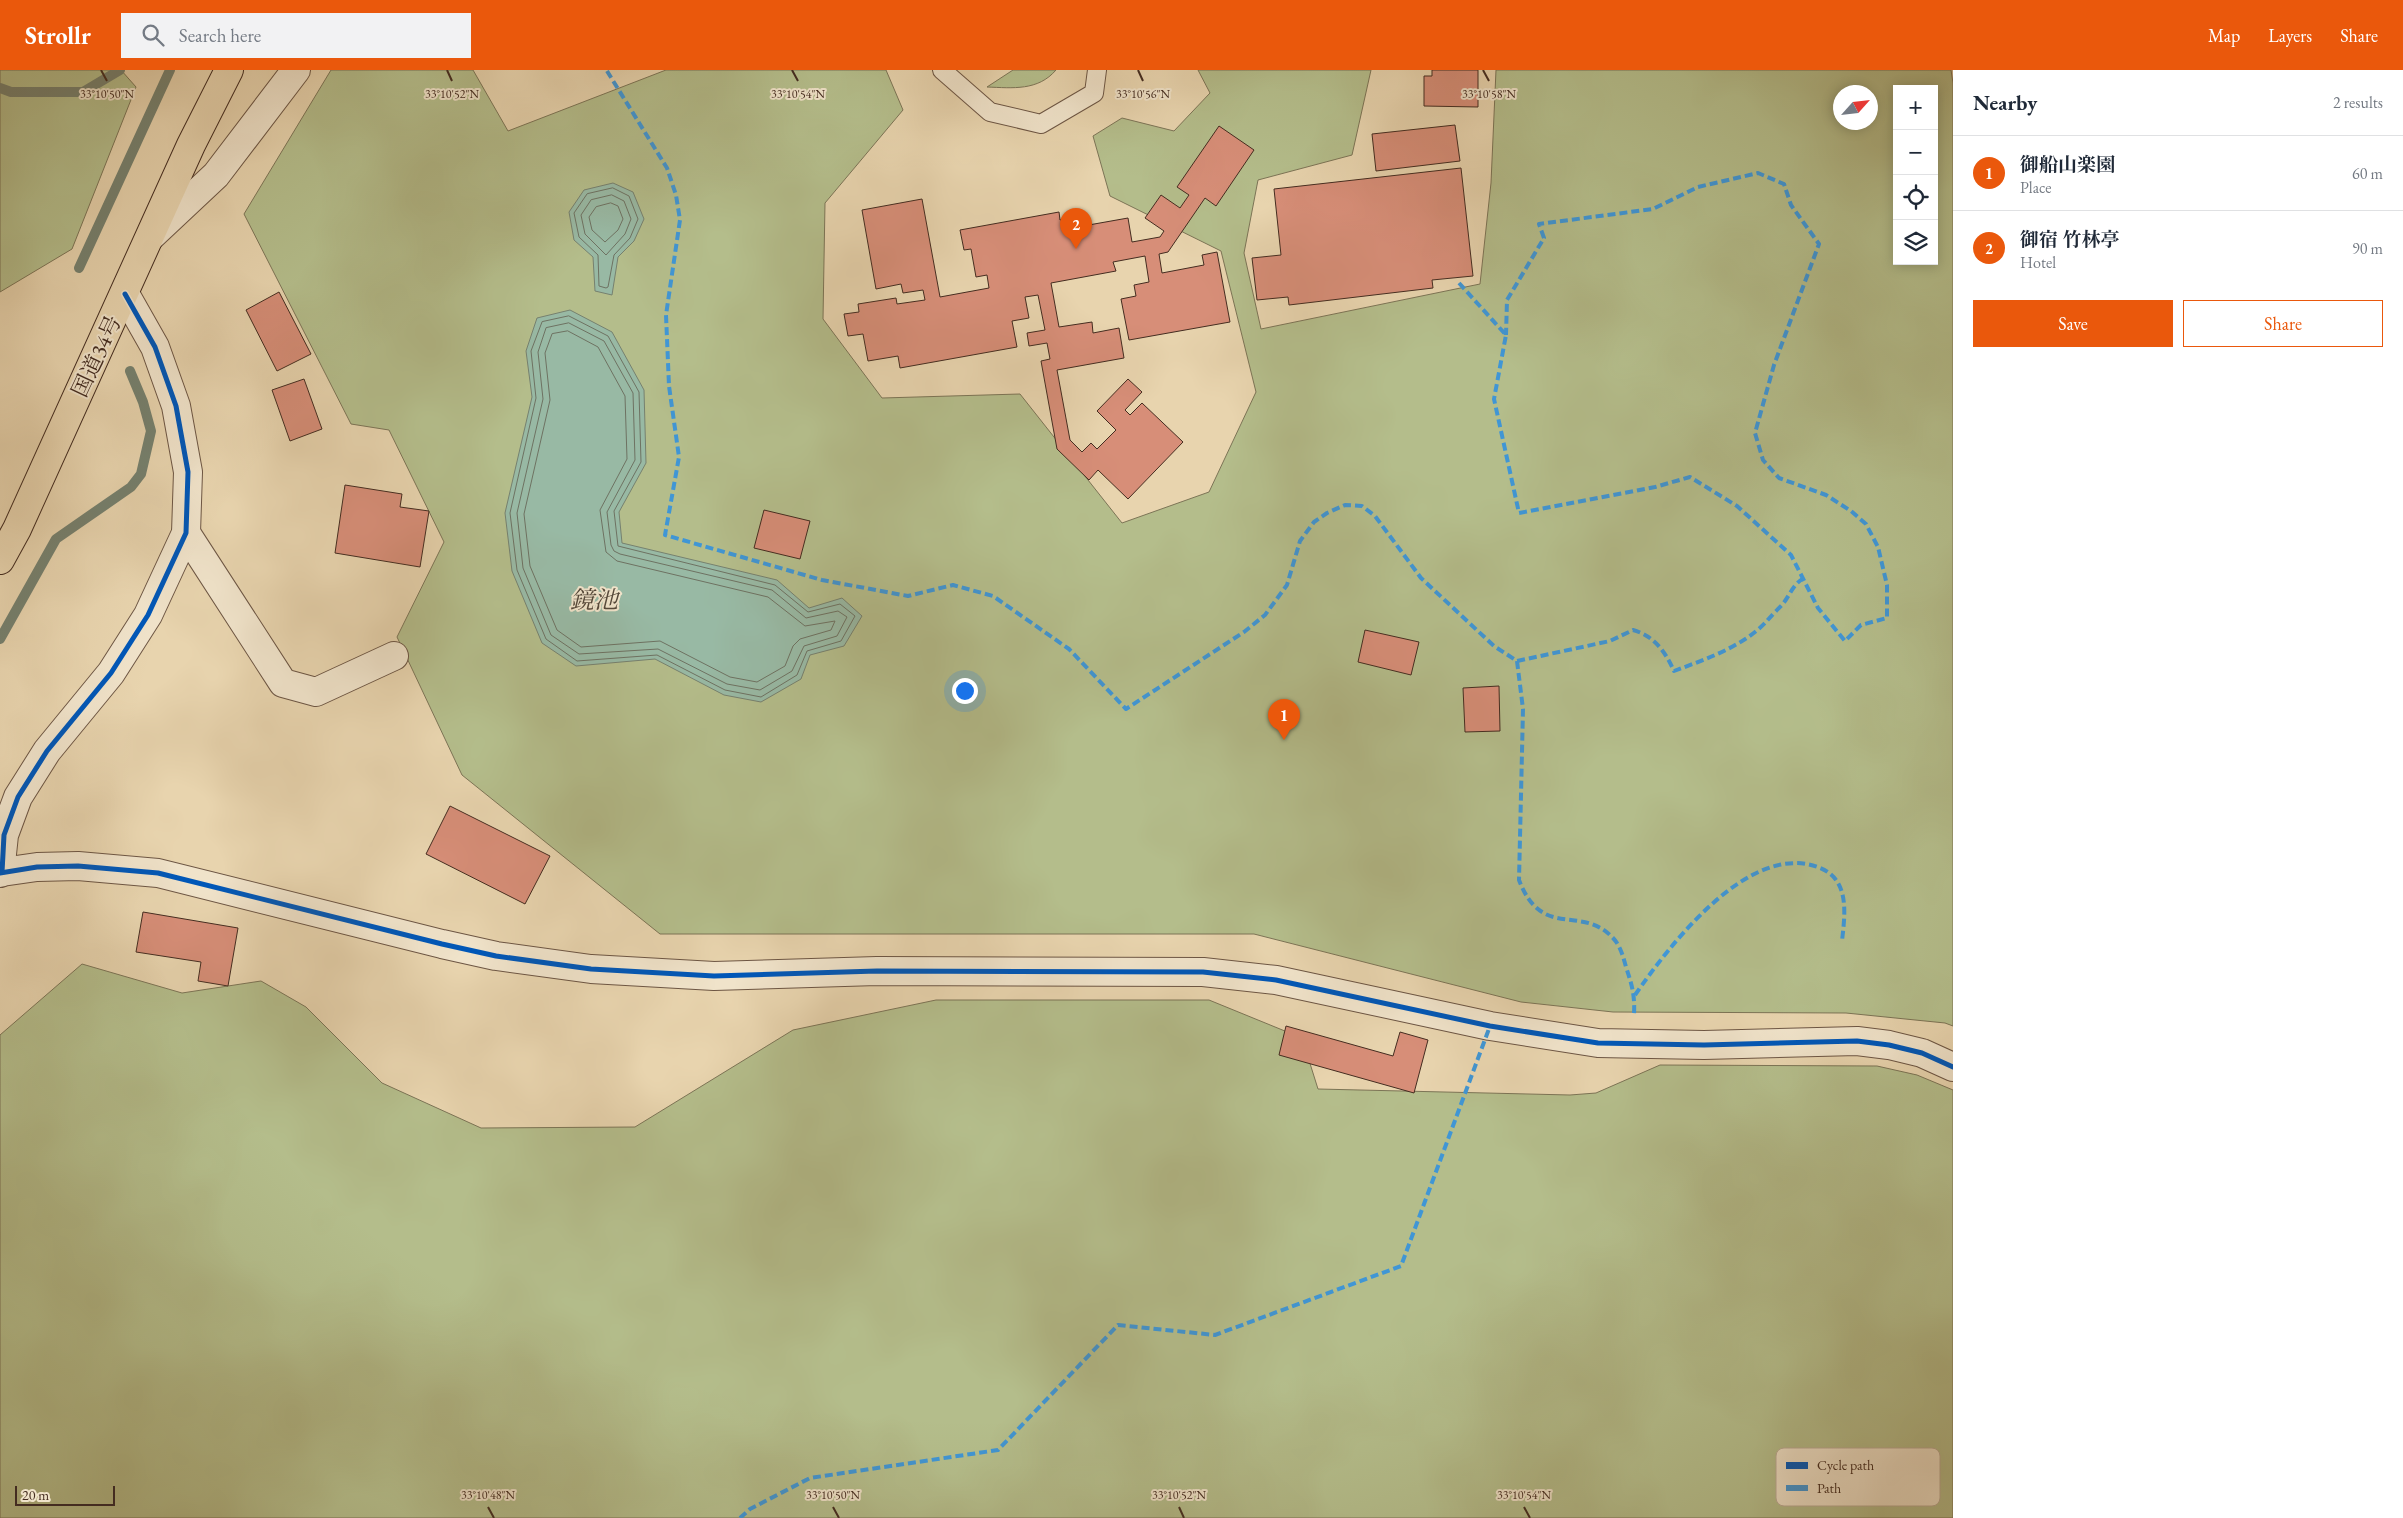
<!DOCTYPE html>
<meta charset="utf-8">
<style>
body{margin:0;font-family:"EB Garamond","Noto Serif JP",serif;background:#f2f2f3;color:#1f2937}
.controls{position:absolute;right:15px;top:15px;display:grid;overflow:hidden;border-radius:0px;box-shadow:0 2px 12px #0003}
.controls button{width:45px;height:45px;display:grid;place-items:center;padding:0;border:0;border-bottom:1px solid #e0e1e3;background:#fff;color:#1f2937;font:25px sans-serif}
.compass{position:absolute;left:1833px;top:15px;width:45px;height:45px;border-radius:50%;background:#fff;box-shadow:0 2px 12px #0003;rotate:63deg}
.scale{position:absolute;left:15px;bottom:12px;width:100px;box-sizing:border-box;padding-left:5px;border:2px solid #442c20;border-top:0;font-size:14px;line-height:18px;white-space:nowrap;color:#442c20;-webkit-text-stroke:4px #f0e3ca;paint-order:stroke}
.you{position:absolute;left:964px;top:620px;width:18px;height:18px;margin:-12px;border:4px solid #fff;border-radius:50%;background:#1a73e8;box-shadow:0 0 0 8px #1a73e833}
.badge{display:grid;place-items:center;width:32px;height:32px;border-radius:50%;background:#ea580c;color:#fff;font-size:16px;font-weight:700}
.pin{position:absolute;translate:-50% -41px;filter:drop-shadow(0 1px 2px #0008)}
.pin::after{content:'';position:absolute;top:26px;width:18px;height:15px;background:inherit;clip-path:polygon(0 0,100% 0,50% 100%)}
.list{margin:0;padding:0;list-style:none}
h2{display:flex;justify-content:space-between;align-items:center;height:65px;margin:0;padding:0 20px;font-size:21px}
h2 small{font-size:16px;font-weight:400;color:#747a83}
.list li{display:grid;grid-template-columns:32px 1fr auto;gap:15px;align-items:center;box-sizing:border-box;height:75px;padding:0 20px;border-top:1px solid #e0e1e3}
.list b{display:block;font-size:19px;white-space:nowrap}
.list p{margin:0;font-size:16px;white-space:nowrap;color:#747a83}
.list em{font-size:16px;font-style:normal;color:#747a83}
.actions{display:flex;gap:10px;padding:15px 20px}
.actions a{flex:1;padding:11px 0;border:1px solid #ea580c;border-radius:0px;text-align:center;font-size:18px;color:#ea580c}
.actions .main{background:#ea580c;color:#fff}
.icon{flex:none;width:28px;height:28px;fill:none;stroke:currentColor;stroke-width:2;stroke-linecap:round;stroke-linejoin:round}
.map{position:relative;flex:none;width:1953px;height:1448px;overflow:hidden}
header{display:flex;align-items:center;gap:30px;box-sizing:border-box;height:70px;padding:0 25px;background:#ea580c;color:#fff}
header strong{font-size:24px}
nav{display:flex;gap:28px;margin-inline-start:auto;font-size:18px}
.search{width:350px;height:45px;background:#f2f2f3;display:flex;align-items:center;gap:12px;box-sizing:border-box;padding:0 18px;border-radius:0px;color:#747a83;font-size:19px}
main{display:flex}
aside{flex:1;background:#fff}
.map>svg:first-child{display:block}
</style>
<header>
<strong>Strollr</strong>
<div class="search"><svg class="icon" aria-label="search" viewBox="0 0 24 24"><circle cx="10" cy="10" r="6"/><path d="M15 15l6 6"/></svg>Search here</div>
<nav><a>Map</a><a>Layers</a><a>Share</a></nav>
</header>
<main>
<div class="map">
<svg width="1953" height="1448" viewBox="0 0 1953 1448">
<rect width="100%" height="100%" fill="#e8d4ae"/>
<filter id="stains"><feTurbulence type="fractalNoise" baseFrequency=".004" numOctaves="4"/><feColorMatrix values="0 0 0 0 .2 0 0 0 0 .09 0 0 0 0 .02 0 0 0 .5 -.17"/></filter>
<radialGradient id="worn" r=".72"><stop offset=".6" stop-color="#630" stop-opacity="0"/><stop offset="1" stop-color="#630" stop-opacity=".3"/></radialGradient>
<g fill="#b4bd8b" stroke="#7c7456" fill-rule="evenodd">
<polygon points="0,0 121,0 136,17 72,179 0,222"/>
<path d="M331,0H473L508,61L666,0H886L903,40L825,133L823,249L882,328L1020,324L1122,453L1209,422L1256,322L1221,181L1110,126L1093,66L1122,48L1174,61L1210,23L1198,0H1371L1352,85L1258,110L1244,183L1261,259L1480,214L1491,113L1496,0H1951L1953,13V956L1945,953L1846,943L1613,942L1521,932L1254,864H660L462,705L397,567L444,472L389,360L351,354L244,144ZM1897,19H1934V191H1897ZM1840,22H1870V52H1840Z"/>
<path d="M1013,0H1056C1038,21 1013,18 987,17Z"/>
<polygon points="82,894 182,923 261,911 306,937 382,1013 481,1058 635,1057 793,960 936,930 1209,930 1302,968 1318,1019 1570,1025 1596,1023 1660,995 1877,996 1917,1005 1953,1020 1953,1448 0,1448 0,965"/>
</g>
<g fill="#98b9a4" stroke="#76816f">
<polygon points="613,113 633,122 644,149 634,171 618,187 612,225 595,221 593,187 574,170 569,142 584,120"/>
<polygon points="570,240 612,262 644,320 646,393 619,442 622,473 777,510 809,538 842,528 862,546 844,576 810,585 801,609 761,632 724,625 655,589 576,596 542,573 512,501 505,443 532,327 526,281 537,248"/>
</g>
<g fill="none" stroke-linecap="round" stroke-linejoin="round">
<g stroke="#6e7262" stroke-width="1">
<polygon points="613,118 629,126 638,149 630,168 614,185 608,217 606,218 599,216 598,185 579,167 574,143 587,124"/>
<polygon points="612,125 624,131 631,149 625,164 606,185 585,164 581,145 591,130"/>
<polygon points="611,133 618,136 623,149 618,160 605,172 592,160 589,147 596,137"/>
<polygon points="569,246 608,266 639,322 641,392 614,441 618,476 775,515 808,542 840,534 855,546 841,571 807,581 797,605 761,627 725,620 657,585 577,591 546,569 517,500 510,443 536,328 531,281 542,252"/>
<polygon points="569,253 604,271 633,323 635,390 607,442 611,475 614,481 620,484 772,520 806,548 838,541 847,547 837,566 804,576 792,601 760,620 727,614 658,579 579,584 551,565 523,498 517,443 543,329 538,282 546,258"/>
<polygon points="568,261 598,277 625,326 627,389 600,440 606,482 617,491 768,527 805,556 835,551 831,560 800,569 793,576 785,596 757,612 730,607 660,571 581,577 557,560 530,496 524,444 550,330 545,283 552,264"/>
</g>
<g stroke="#76816f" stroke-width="10">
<polyline points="0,18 11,22 83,22 120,0"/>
<polyline points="79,198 170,0"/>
<polyline points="0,569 56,469 131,417 141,404 151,361 143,332 130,301"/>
</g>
</g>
<g fill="#d78e78" stroke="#442c20">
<polygon points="1432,0 1478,0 1478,37 1424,36 1424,6 1432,6"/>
<polygon points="1455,55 1460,91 1376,101 1372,64"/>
<polygon points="1219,56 1254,80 1216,136 1205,128 1168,182 1159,184 1162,203 1204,195 1202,185 1217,182 1230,252 1129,270 1121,229 1136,226 1134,215 1149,212 1145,186 1113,192 1116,201 1051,213 1059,257 1092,252 1093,263 1119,258 1124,288 1057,300 1070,370 1082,382 1091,373 1097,379 1116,360 1097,341 1128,309 1142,322 1125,340 1130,345 1142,333 1183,372 1128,429 1098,400 1089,410 1057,379 1041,291 1050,289 1047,273 1029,276 1027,263 1045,260 1038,225 1025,227 1029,248 1012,251 1017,277 900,298 898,286 868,291 863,264 848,266 844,244 859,242 858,234 896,228 897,234 925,230 923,220 903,223 901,214 876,219 862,140 922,129 940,227 989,218 987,205 976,207 971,179 964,180 960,160 1059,142 1060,150 1082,146 1083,156 1128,148 1132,172 1160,167 1164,161 1145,148 1161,125 1180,138 1189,125 1177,117"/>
<polygon points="1461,98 1473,206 1432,210 1433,218 1289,235 1288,227 1257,230 1252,188 1281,185 1274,119"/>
<polygon points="279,222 311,284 277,301 246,240"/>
<polygon points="304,309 322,359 290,371 272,320"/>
<polygon points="345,415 402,424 400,437 429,441 420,497 335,483"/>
<polygon points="764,440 810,451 800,489 754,478"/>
<polygon points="1365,560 1419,572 1411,605 1358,592"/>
<polygon points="1499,616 1500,661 1465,662 1463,618"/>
<polygon points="450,736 550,786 525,834 426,784"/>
<polygon points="143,842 238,858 228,916 198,911 201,892 136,882"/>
<polygon points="1286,956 1393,986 1400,962 1428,970 1414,1023 1279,985"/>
</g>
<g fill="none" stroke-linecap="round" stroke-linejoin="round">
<g stroke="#6d5644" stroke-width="20">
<polyline id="service" points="942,0 990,42 1041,54 1094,23 1097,0"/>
</g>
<g stroke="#6d5644" stroke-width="30">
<g id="minor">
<polyline points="151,166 216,105 296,0"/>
<polyline points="186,463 283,613 316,622 394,586"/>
<polyline points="0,803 4,765 18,727 47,681 111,603 148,545 186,463 188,402 176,336 155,277 125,224"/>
</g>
</g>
<g stroke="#6d5644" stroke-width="30">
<polyline id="tertiary" points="2,802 37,797 78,796 158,803 442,874 496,886 591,899 714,906 877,901 1203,902 1276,910 1490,956 1598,973 1704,975 1857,971 1889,975 1922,983 1953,997"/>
</g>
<g stroke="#442c20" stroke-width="30">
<polyline id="trunk" points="0,490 17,459 191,75 229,0"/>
</g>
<use href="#service" stroke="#f0e3ca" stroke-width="18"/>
<use href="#minor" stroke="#f0e3ca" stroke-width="28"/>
<use href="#tertiary" stroke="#f0e3ca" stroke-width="28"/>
<use href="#trunk" stroke="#e8d4ae" stroke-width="28"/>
<g stroke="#4096d5" stroke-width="4" stroke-dasharray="8 4" stroke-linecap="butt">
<path d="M607,1L667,98L676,125L680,150L666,245L669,316L679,387L665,465L822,510L908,526L953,515L993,526L1069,579L1126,639L1244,562L1265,545L1287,515L1300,471L1314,452L1327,443L1345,435L1362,436L1375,446L1421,508L1494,576L1517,591L1610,571L1633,560C1654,566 1665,581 1674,601C1706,589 1742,577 1766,552C1771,546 1777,540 1782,535C1791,524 1792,515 1804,508"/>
<polyline points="1459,213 1506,265 1494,329 1519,443 1655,417 1690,407 1737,436 1791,485 1818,538 1845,571 1861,555 1887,548 1887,515 1878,477 1866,454 1851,441 1826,425 1779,408 1763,390 1755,363 1774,295 1819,174 1791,135 1784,114 1758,103 1698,117 1653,139 1539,154 1544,168 1507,230 1506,265"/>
<path d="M1517,591L1523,639L1519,810C1542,870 1580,835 1611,866C1620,874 1623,886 1626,897C1632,915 1635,925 1634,945"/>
<path d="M1635,925C1669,876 1750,769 1820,798C1850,810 1845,844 1842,871"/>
<polyline points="740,1448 750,1439 810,1408 998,1380 1118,1255 1215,1265 1401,1196 1490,956"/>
</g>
<g stroke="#f0e3ca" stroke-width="8">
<g id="cycleway">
<polyline points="2,802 4,765 18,727 47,681 111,603 148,545 186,463 188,402 176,336 155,277 125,224"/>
<polyline points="0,803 37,797 78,796 158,803 442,874 496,886 591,899 714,906 877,901 1203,902 1276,910 1490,956 1598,973 1704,975 1857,971 1889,975 1922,983 1953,997"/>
</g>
</g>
<use href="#cycleway" stroke="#0057b8" stroke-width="5"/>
</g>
<path fill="none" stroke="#442c20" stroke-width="2" d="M101,0L107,11M447,0L452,11M792,0L798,11M1138,0L1143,11M1483,0L1489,11M488,1437L494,1448M833,1437L839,1448M1179,1437L1184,1448M1524,1437L1530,1448"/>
<g text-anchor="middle" stroke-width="4" stroke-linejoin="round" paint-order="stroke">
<g font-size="22" fill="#442c20" stroke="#f0e3ca">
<text transform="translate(96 286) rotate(-65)" y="8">国道34号</text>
</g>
<g font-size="24" font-style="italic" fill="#55483a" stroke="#f0e3ca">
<text x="594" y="538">鏡池</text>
</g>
</g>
<rect x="1776" y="1378" width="164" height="58" rx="8" fill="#f0e3ca" stroke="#bcac97" stroke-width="1"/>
<rect x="1786" y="1392" width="22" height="7" fill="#0057b8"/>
<rect x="1786" y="1415" width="22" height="6" fill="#4096d5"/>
<g font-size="14" fill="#442c20">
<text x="1817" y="1400">Cycle path</text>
<text x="1817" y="1423">Path</text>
</g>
<g font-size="12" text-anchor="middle" fill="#442c20" stroke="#f0e3ca" stroke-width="4" stroke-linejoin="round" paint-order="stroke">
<text x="107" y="28">33°10'50"N</text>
<text x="452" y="28">33°10'52"N</text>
<text x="798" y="28">33°10'54"N</text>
<text x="1143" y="28">33°10'56"N</text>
<text x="1489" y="28">33°10'58"N</text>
<text x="488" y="1429">33°10'48"N</text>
<text x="833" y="1429">33°10'50"N</text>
<text x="1179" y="1429">33°10'52"N</text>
<text x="1524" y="1429">33°10'54"N</text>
</g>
<rect width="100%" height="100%" filter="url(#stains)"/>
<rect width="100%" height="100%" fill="url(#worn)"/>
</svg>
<div class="controls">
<button>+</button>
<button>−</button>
<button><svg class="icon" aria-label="locate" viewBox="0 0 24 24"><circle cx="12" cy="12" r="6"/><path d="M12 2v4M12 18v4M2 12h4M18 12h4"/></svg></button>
<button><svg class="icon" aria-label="layers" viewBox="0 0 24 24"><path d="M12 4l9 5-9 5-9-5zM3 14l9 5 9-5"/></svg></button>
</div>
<svg class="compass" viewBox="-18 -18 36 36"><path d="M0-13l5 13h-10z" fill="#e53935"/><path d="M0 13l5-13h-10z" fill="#747a83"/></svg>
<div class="scale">20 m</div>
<div class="you"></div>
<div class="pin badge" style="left:1284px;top:670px">1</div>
<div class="pin badge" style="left:1076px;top:179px">2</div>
</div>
<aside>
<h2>Nearby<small>2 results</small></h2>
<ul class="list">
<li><span class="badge">1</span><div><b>御船山楽園</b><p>Place</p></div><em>60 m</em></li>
<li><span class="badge">2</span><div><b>御宿 竹林亭</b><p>Hotel</p></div><em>90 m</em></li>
</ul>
<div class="actions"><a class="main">Save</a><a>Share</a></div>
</aside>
</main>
